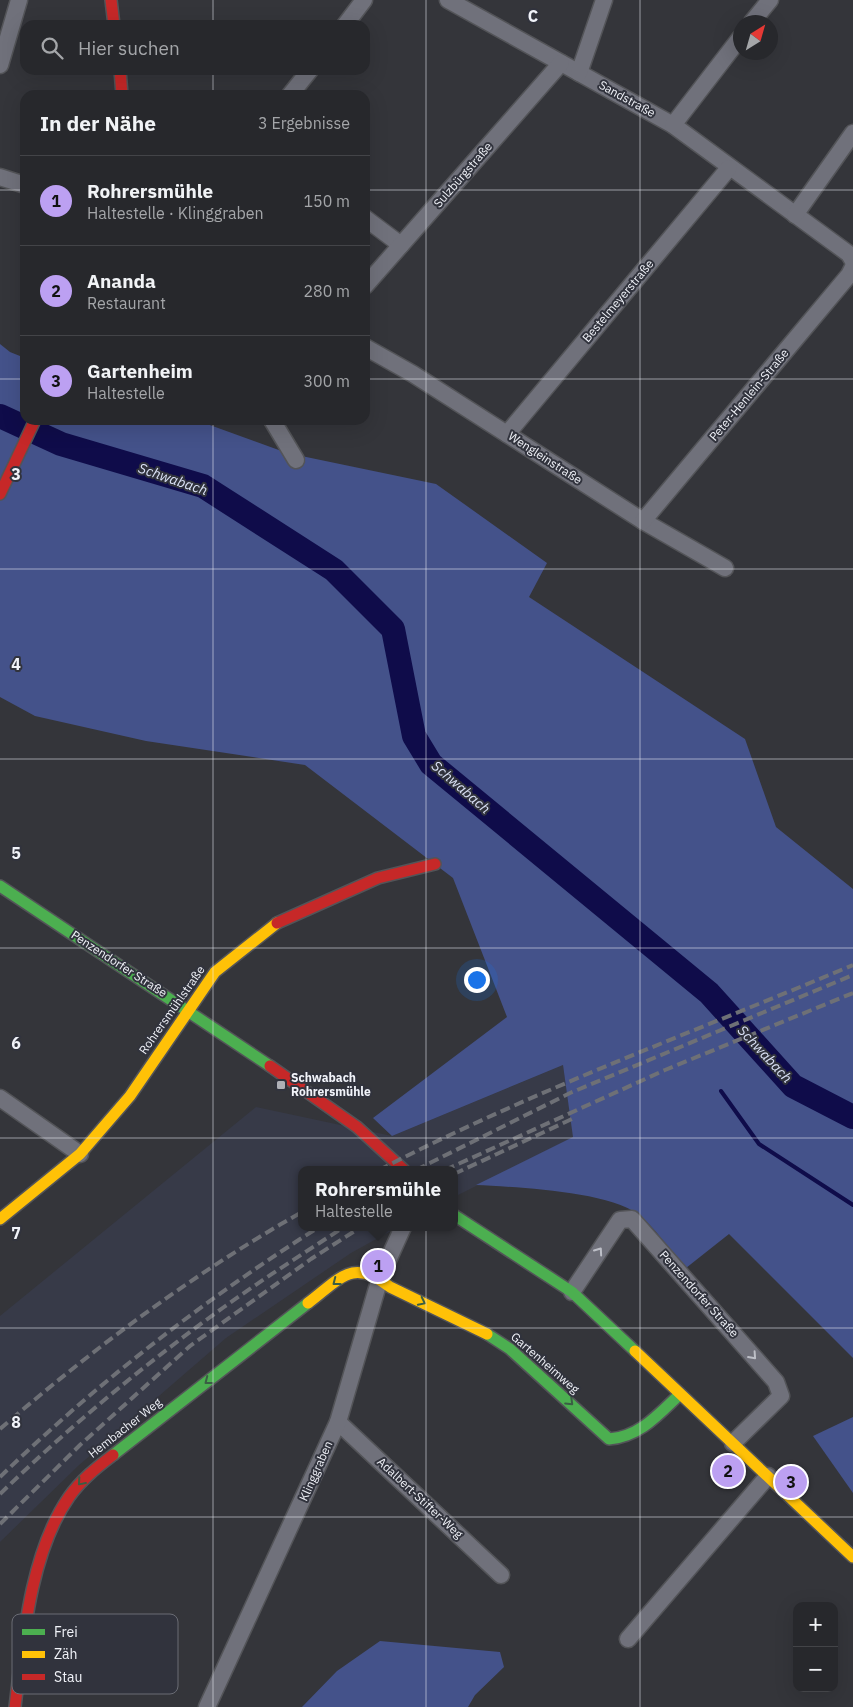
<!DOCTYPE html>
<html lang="de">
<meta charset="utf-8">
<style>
body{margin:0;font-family:"IBM Plex Sans",sans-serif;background:#2f3034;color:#f1f3f6}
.controls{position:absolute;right:15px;bottom:15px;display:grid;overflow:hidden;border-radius:10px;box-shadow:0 5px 20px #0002}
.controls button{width:45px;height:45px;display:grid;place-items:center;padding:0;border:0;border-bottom:1px solid #434448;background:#27282c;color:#f1f3f6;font:25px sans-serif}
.compass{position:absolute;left:733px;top:15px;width:45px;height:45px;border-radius:50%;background:#27282c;box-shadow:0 5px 20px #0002;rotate:37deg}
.you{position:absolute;left:476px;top:979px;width:18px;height:18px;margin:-12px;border:4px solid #fff;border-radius:50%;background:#1a73e8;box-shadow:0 0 0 8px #1a73e833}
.badge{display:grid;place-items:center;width:32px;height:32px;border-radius:50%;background:#bca0f2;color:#111;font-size:16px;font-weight:700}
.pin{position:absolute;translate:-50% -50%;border:2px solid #fff;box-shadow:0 1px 5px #0006}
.popup{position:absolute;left:298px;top:1166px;width:160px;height:65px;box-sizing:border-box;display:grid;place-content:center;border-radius:10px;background:#27282c;filter:drop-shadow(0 1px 4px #0005);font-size:16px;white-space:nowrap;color:#a4a6a9}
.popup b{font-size:19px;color:#f1f3f6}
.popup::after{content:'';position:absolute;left:50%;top:100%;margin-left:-10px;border:10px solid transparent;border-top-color:#27282c}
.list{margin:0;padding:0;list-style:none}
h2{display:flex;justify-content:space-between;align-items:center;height:65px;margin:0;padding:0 20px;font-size:21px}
h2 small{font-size:16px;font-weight:400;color:#a4a6a9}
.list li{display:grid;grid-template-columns:32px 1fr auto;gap:15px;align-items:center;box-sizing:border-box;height:90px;padding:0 20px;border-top:1px solid #434448}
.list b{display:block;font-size:19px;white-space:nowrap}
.list p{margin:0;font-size:16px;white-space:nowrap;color:#a4a6a9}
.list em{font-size:16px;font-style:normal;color:#a4a6a9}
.icon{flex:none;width:28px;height:28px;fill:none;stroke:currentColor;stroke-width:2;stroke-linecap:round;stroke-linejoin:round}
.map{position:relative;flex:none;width:853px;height:1707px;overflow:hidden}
.search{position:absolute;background:#27282c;box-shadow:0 5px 20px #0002;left:20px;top:20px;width:350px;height:55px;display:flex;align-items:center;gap:12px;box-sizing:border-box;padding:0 18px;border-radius:15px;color:#a4a6a9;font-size:19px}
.panel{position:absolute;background:#27282c;box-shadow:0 5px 20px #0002;left:20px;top:90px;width:350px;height:335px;border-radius:15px}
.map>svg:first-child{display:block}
</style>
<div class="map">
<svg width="853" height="1707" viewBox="0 0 853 1707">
<rect width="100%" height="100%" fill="#34353a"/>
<polygon fill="#373a48" points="563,1065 574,1137 454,1197 454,1170 302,1170 302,1227 398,1227 351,1253 226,1338 78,1466 0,1542 0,1316 256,1107 392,1136"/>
<g fill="#44528a">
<path d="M0,344L10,352L25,358V420H196L287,453L436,484L547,563L529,597L745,739L776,827L853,889V1358L729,1234L686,1268C674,1255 651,1223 638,1214C606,1191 516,1187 476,1185L573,1137L563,1065L392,1136L373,1118L507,1017L453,878L305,765L146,741L35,716L0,697Z"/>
<polygon points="853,1417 853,1493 813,1436"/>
<polygon points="380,1641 500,1652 504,1667 475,1695 468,1707 302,1707 337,1671"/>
</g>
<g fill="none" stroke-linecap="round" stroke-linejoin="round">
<polyline stroke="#0f0c4a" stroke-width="4" points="721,1091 759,1144 853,1205"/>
<polyline stroke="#0f0c4a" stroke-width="24" points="0,416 61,444 203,486 334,570 393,629 414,736 431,764 709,993 793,1086 853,1117"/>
<g stroke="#535458" stroke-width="19">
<g id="street">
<polyline points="448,0 673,125 849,254 853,261"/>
<polyline points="752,22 770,0"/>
<polyline points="345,25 364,0"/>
<polyline points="0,65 19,0"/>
<polyline points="579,73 604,0"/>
<polyline points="290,95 310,70"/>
<polyline points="673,125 740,38"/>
<polyline points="0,177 25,185"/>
<polyline points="795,215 853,133"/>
<polyline points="365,218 401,245"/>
<polyline points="365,286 561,63"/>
<polyline points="365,347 413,374 643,521 725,568"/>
<polyline points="272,420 296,460"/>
<polyline points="507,434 729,168"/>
<polyline points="643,521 849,275 853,267"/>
<polyline points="0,1098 80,1154"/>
<polyline points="572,1292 620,1220 632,1219 776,1382 781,1396 733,1443"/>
<polyline points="338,1422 501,1575"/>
<polyline points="628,1639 768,1476"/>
<polyline points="207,1707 338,1422 380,1278 403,1227"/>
</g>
</g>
<g stroke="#535458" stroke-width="14">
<g id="fast">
<polyline points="0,886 270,1066"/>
<polyline points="454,1215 572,1292 635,1351"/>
<path d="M487,1334L510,1349L609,1439C639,1437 658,1415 679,1395"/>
<polyline points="113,1455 308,1303"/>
</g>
</g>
<g stroke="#535458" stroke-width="14">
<g id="slow">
<polyline points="0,1219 80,1154 130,1096 215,972 277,923"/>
<path d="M308,1303C340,1279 352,1257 390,1287L487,1334"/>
<polyline points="635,1351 853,1557"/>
</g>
</g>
<g stroke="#535458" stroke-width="14">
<g id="jam">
<polyline points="111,0 114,25"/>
<polyline points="120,70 122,95"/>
<polyline points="0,494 35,420"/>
<polyline points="277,923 378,878 435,864"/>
<polyline points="270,1066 357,1127 404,1170"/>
<path d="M15,1707C23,1641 30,1553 69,1497C81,1480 96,1468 113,1455"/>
</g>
</g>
<use href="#street" stroke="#70717b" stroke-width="16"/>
<use href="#fast" stroke="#4caf50" stroke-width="11"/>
<use href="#slow" stroke="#ffc107" stroke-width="11"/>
<use href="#jam" stroke="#c62828" stroke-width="11"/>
<g stroke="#6e7076" stroke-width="4" stroke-dasharray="10 5" stroke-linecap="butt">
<path d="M379,1170C532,1091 694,1032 853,965"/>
<polyline points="416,1170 570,1093 853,975"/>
<polyline points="445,1170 665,1070 853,993"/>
<polyline points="454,1174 574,1118"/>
<path d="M0,1429C94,1348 194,1273 302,1212"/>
<path d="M0,1477C97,1383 205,1299 319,1227"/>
<path d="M0,1494C70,1426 145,1364 224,1307C263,1279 304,1253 344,1227"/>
<polyline points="0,1524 80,1445 190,1346 311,1259 361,1227"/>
</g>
</g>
<defs><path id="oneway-chevron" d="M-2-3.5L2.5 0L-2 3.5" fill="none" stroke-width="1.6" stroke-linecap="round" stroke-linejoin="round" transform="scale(1.25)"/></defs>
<g stroke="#bdbfc7">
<use href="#oneway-chevron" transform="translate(599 1251) rotate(-55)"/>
<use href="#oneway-chevron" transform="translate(753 1356) rotate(48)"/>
</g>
<g stroke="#3a5e44">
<use href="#oneway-chevron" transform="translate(336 1282) rotate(142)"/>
<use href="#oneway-chevron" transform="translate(422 1302) rotate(26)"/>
<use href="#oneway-chevron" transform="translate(208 1381) rotate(142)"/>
<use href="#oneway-chevron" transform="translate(570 1402) rotate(44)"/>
<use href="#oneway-chevron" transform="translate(81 1482) rotate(131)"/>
</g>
<path fill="none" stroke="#f1f3f9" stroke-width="1" stroke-opacity="0.55" d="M213,0V25M426,0V1707M640,0V1707M213,70V95M0,190H25M365,190H853M0,379H25M365,379H853M213,420V1707M0,569H853M0,759H853M0,948H853M0,1138H853M0,1328H853M0,1517H853"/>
<rect fill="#afb0b6" stroke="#31333d" stroke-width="2" x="276" y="1080" width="10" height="10" rx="2.5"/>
<g text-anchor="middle" stroke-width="4" stroke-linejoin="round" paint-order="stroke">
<g font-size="12" fill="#f1f3f9" stroke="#31333d">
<text transform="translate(627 99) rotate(29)" y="4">Sandstraße</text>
<text transform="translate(463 175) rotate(-49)" y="4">Sulzbürgstraße</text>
<text transform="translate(618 301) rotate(-50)" y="4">Bestelmeyerstraße</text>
<text transform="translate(749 395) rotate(-50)" y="4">Peter-Henlein-Straße</text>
<text transform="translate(545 458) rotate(33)" y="4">Wengleinstraße</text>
<text transform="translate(119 964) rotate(33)" y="4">Penzendorfer Straße</text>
<text transform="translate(172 1010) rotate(-55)" y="4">Rohrersmühlstraße</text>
<text transform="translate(699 1294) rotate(48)" y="4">Penzendorfer Straße</text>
<text transform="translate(545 1363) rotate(41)" y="4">Gartenheimweg</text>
<text transform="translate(125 1428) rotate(-38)" y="4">Hembacher Weg</text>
<text transform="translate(316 1471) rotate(-66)" y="4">Klinggraben</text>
<text transform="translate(420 1498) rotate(43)" y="4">Adalbert-Stifter-Weg</text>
</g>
<g font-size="12" font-weight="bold" fill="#f1f3f9" stroke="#31333d" text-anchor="start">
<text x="291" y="1082">Schwabach<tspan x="291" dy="14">Rohrersmühle</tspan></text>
</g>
<g font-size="14" font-style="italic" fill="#dce3f8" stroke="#31333d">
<text transform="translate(173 479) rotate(19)" y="5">Schwabach</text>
<text transform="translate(461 787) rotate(41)" y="5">Schwabach</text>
<text transform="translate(765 1054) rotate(47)" y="5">Schwabach</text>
</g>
</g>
<rect x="12" y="1614" width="166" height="80" rx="8" fill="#31333d" stroke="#6b6d75" stroke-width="1"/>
<rect x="22" y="1629" width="23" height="6" fill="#4caf50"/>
<rect x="22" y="1651" width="23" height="7" fill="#ffc107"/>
<rect x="22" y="1674" width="23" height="6" fill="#c62828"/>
<g font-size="14" fill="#f1f3f9">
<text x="54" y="1637">Frei</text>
<text x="54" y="1659">Zäh</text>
<text x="54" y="1682">Stau</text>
</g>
<g font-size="16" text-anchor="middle" font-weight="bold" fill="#f1f3f9" stroke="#31333d" stroke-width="4" stroke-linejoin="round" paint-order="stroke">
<text x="533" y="22">C</text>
<text x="16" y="480">3</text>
<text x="16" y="670">4</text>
<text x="16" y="859">5</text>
<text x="16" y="1049">6</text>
<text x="16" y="1239">7</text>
<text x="16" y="1428">8</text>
</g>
</svg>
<div class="controls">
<button>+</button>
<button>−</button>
</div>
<svg class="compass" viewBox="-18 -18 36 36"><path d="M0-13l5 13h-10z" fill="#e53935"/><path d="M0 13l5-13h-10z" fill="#a4a6a9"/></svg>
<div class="you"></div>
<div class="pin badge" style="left:378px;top:1266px">1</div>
<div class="popup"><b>Rohrersmühle</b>Haltestelle</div>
<div class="pin badge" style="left:728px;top:1471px">2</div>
<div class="pin badge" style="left:791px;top:1482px">3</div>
<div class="search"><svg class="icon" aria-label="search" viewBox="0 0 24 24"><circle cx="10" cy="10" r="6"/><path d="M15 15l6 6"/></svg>Hier suchen</div>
<section class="panel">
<h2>In der Nähe<small>3 Ergebnisse</small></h2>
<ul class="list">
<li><span class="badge">1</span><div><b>Rohrersmühle</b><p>Haltestelle · Klinggraben</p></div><em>150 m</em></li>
<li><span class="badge">2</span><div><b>Ananda</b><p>Restaurant</p></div><em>280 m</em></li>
<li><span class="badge">3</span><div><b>Gartenheim</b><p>Haltestelle</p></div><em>300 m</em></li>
</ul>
</section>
</div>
